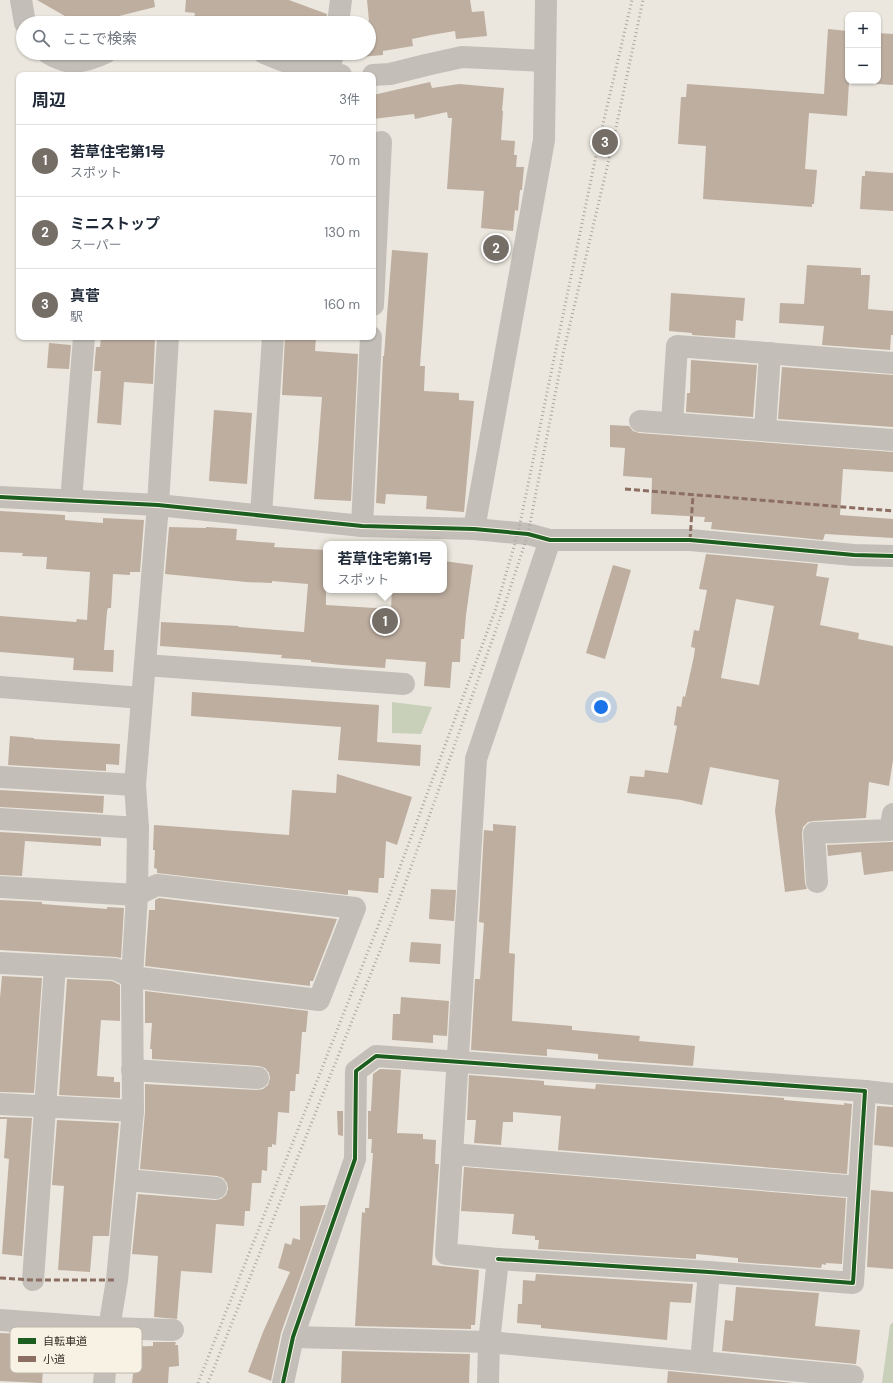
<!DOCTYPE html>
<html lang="ja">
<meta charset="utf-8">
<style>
body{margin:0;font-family:"DM Sans","Noto Sans JP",sans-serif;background:#f2f2f3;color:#1f2937}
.controls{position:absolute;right:12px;top:12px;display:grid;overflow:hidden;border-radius:8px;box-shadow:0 1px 3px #0004}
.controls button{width:36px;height:36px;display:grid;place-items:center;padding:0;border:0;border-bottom:1px solid #e0e1e3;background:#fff;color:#1f2937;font:20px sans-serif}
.you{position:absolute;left:601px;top:707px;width:14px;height:14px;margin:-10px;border:3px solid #fff;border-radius:50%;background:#1a73e8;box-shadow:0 0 0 6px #1a73e833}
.badge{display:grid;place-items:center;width:26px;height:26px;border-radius:50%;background:#746e66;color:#fff;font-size:13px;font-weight:700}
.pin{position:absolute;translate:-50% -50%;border:2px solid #fff;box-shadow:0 1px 4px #0006}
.popup{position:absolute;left:323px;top:541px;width:124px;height:52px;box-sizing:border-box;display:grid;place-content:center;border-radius:8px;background:#fff;filter:drop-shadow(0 1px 3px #0005);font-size:13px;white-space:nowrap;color:#747a83}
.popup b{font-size:15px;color:#1f2937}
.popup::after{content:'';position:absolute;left:50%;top:100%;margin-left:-8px;border:8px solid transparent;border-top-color:#fff}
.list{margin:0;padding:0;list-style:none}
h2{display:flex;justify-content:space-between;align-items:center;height:52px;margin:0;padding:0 16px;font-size:17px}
h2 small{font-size:13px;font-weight:400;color:#747a83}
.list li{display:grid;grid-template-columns:26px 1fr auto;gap:12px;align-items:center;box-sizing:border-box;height:72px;padding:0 16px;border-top:1px solid #e0e1e3}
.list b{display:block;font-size:15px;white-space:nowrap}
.list p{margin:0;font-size:13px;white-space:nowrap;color:#747a83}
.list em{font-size:13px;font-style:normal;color:#747a83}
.icon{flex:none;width:22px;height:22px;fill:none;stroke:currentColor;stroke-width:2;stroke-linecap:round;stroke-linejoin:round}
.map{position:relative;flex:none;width:893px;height:1383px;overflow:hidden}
.search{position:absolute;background:#fff;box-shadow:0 1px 3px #0004;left:16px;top:16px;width:360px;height:44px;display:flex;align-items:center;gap:10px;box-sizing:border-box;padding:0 14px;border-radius:22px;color:#747a83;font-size:15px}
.panel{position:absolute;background:#fff;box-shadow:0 1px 3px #0004;left:16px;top:72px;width:360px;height:268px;border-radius:8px}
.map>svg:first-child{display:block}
</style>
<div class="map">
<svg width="893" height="1383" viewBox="0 0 893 1383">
<rect width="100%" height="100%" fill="#ebe7de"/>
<g fill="#c8d0b9">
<polygon points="392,702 432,707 421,734 392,733"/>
<polygon points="893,1322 893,1383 882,1383 890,1325"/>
</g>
<g fill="#beaea0" fill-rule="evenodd">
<polygon points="37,0 154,0 155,7 111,18 112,23 77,23"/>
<polygon points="186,0 289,0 327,14 326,23 258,23 259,22 220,16 219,23 194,19 195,13 185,12"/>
<polygon points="367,0 470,0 472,12 484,11 487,36 456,39 455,31 431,35 412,39 413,46 383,51 383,55 360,57 360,53 369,53 369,23 356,22 369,21"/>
<polygon points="828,29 848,31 848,81 878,81 878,33 893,34 893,85 849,82 847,116 809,113 805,169 817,170 814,204 812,204 812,207 703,199 706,146 678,144 681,97 686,97 687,84 824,94"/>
<polygon points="430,82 432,88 459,84 504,88 502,111 503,111 501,140 515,141 514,155 517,155 516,167 524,167 522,190 520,190 518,211 515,210 513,231 481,228 484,191 447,189 452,118 448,118 447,112 415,119 414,114 373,119 373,95"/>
<polygon points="865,171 893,173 893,211 860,209 862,176 865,176"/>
<polygon points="392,250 428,253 420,366 425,366 424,391 459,393 459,400 474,401 464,512 426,509 427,496 386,494 385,504 376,503 383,356 384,356"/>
<polygon points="807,265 861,268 861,275 870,275 868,309 893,311 893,335 891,335 890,350 822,345 824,326 779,323 780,303 804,304"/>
<polygon points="671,293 745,298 743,321 736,320 735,338 692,335 692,333 669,331"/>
<polygon points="101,337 155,337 153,384 124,382 121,425 97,423 101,371 94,371 96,347 100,347"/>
<polygon points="285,337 316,337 315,351 358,354 351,501 314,499 322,397 282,395"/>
<polygon points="49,343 71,345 69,369 47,368"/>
<polygon points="691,360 757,365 753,417 686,412 687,393 690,393"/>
<polygon points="782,367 893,375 893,427 778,419"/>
<polygon points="214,410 252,413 247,484 209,481"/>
<polygon points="610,425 629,426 633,431 639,433 893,452 893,472 843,469 840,515 893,519 893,538 825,534 823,540 711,529 712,522 704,522 705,517 651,514 652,478 623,476 625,448 610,447"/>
<polygon points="0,511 65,515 65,520 103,523 103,518 144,520 140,572 130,572 130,575 113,574 111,608 108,608 107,611 104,650 114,650 113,672 73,670 74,658 0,652 0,616 76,622 77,619 87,620 90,572 46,569 47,557 22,556 23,553 0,552"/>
<polygon points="169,527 206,528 206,527 237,529 236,540 275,543 274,547 326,550 326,605 391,609 392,590 444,590 444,561 473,565 466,615 464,639 461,639 460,662 452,662 450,688 424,686 426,662 386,659 385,668 342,665 311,662 311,660 281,658 282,655 160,646 161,622 239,626 238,627 304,632 308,584 272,581 272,583 246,582 165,574"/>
<path d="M706,554L818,564L816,576L829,578L820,625L859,633L858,639L893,646V760L889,786L869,782L866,818L814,821L808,822L803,827L802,834L805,883L807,889L785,892L775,811L779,780L710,767L702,805L681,800L627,793L630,776L644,777L645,770L668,773L677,726L674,725L677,706L681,707L683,696L685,697L694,656L695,648L691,647L694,630L699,631L707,590L699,589ZM736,599L774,606L759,685L721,678Z"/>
<polygon points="613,565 631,570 605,659 586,653"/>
<polygon points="192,692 379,705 377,742 421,745 420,766 338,760 341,727 191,716"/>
<polygon points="10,736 34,738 34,739 120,744 119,765 106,764 106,771 8,765"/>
<polygon points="337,774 412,797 397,845 386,841 384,878 379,878 378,893 348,890 348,895 157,873 157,869 154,868 155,850 153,850 154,825 289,835 292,790 336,793"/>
<polygon points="0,790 104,796 103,813 0,807"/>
<polygon points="493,824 516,826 509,953 515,954 512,1021 572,1026 572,1030 640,1036 639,1041 695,1046 693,1066 598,1059 598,1054 547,1049 547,1056 471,1050 475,979 480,979 484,923 479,922 484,830 493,831"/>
<polygon points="0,832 101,838 101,846 25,841 22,876 0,875"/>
<polygon points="890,842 893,842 893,871 864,875 861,852 828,856 827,845"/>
<polygon points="431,889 456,890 454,921 429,919"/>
<polygon points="159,898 337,919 313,981 310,981 310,986 145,966 149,910 155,910 155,900"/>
<polygon points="0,900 42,902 42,904 107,909 107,907 124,908 121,958 116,957 0,950"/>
<polygon points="411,942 441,944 440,964 409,962"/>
<polygon points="2,976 42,978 34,1093 0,1092 0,998"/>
<polygon points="67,979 112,981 120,985 120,1021 101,1020 97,1076 114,1077 114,1082 120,1082 120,1098 59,1095"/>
<polygon points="145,991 308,1011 306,1032 302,1032 299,1074 296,1074 295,1091 290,1091 289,1113 278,1112 276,1145 272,1144 272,1147 268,1147 267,1171 262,1170 261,1183 252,1183 250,1211 245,1211 244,1226 216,1224 212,1273 181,1271 177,1319 154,1317 158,1256 132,1254 138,1194 215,1200 221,1199 226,1195 228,1189 227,1183 223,1178 217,1176 140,1169 145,1112 145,1084 257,1090 263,1089 268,1085 270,1078 269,1073 265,1068 259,1066 152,1059 152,1049 150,1049 152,1023 145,1023"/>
<polygon points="401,997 449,1001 447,1036 433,1035 433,1043 392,1040 393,1014 400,1014"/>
<polygon points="380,1069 401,1070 397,1133 423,1134 423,1139 436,1140 435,1164 439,1164 432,1265 479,1270 475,1325 471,1325 471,1329 355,1326 362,1212 365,1213 365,1208 369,1208 373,1153 371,1153 372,1139 368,1139 368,1111 371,1111 373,1074"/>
<polygon points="469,1075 544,1081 544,1085 595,1089 596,1084 784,1098 784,1100 844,1105 844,1103 852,1104 847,1174 558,1150 561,1116 513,1112 513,1122 503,1122 501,1145 474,1143 476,1120 467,1120"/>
<polygon points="877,1106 893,1107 893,1147 874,1145"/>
<polygon points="337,1111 343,1111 343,1136 338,1135"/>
<polygon points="0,1117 32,1118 22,1256 2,1254 9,1159 4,1158 7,1119 0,1119"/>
<polygon points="57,1120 119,1123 109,1236 93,1236 90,1272 58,1270 64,1186 52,1185"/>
<polygon points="464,1167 846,1198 842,1264 826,1263 826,1265 822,1264 821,1268 738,1262 738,1258 696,1254 696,1259 538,1249 539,1240 535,1240 535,1236 512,1234 514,1214 461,1211"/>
<polygon points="871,1190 893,1192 893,1269 867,1267"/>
<polygon points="326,1205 281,1333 271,1381 248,1372 263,1332 290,1272 278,1268 285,1243 291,1245 293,1238 300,1240 300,1206"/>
<polygon points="536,1274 693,1284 691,1303 670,1302 667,1340 541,1328 541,1325 517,1323 518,1304 522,1304 523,1280 535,1281"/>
<polygon points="736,1287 819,1293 815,1326 860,1330 856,1364 722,1351 725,1320 733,1321"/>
<polygon points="0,1333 22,1334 21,1344 45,1345 42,1383 0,1381"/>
<polygon points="153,1342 176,1342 175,1345 178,1345 179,1366 169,1367 168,1383 132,1383 134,1366 119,1367 120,1347 153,1346"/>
<polygon points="342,1351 470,1354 469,1383 341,1383"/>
<polygon points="668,1371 700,1374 794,1383 667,1383"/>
</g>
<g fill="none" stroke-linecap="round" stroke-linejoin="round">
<g stroke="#c3bfb8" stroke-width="22">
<polyline points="21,0 25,23"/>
<polyline points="338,23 341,0"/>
<path d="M48,53C54,57 66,62 73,62C82,62 97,57 105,53"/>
<path d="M264,53C288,64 315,71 341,75"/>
<polyline points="329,73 333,53"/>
<polyline points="373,75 390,74 426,65 462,57 545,61"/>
<polyline points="373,305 381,142"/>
<polyline points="640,421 893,440"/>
<polyline points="672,423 677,346 893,363"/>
<polyline points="765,430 770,353"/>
<polyline points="0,497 158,505 362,526 474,529 528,534 550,540 690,540 854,555 893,556"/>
<polyline points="71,501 84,337"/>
<polyline points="261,515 273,337"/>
<polyline points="362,526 371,337"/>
<polyline points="474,529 544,140 546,0"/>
<polyline points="145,665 404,684"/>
<polyline points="0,687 142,698"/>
<polyline points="0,777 135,785"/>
<polyline points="0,819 138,828"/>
<polyline points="817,882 814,833 890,830 893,814"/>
<polyline points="0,887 137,895 157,885 355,908 319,1000 132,977 115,969 0,963"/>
<polyline points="132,1070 258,1078"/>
<polyline points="865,1091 893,1094"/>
<polyline points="0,1104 133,1111"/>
<polyline points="452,1154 859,1187"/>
<polyline points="127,1180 216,1188"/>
<polyline points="33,1280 55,966"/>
<polyline points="0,1320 109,1328 173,1330"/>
<polyline points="293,1337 489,1342 853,1376"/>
<polyline points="701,1362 709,1272"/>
<polyline points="104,1383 109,1328 117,1280 133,1111 132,977 137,895 138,828 135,785 158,505 168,337"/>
<polyline points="283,1383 293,1337 355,1159 356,1071 376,1056 865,1091 853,1283 709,1272 498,1259"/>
<polyline points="488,1383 489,1342 498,1259 446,1254 476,759 550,540"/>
</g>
<g stroke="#aba7a2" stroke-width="3" stroke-dasharray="1 3" stroke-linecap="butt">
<polyline points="198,1383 380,921 496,608 518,533 599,141 632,0"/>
<polyline points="208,1383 391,923 503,610 528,534 563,354 613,142 643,0"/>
</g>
<g stroke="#8d6e63" stroke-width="3" stroke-dasharray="6 3" stroke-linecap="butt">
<polyline points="625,489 893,511"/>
<polyline points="690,540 693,495"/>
<polyline points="0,1278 33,1280 117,1280"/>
</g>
<g stroke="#f8f2e5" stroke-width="6">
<g id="cycleway">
<polyline points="0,497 158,505 362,526 474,529 528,534 550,540 690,540 854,555 893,556"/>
<polyline points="283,1383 293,1337 355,1159 356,1071 376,1056 865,1091 853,1283 709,1272 498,1259"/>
</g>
</g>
<use href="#cycleway" stroke="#1b5e20" stroke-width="4"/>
</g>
<rect x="10" y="1327" width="132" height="46" rx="6" fill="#f8f2e5" stroke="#bdb7ac" stroke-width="1"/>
<rect x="18" y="1338" width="18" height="6" fill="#1b5e20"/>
<rect x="18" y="1356" width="18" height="6" fill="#8d6e63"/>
<g font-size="11" fill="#342d26">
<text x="43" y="1345">自転車道</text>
<text x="43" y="1363">小道</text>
</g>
</svg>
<div class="controls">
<button>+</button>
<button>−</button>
</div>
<div class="you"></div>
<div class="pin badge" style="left:385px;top:621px">1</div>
<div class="popup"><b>若草住宅第1号</b>スポット</div>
<div class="pin badge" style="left:496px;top:248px">2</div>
<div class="pin badge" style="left:605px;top:142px">3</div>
<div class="search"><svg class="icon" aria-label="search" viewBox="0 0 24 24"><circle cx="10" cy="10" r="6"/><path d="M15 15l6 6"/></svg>ここで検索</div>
<section class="panel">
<h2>周辺<small>3件</small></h2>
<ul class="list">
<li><span class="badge">1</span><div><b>若草住宅第1号</b><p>スポット</p></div><em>70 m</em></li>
<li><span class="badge">2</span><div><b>ミニストップ</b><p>スーパー</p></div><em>130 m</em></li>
<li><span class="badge">3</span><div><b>真菅</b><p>駅</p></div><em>160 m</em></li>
</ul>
</section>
</div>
